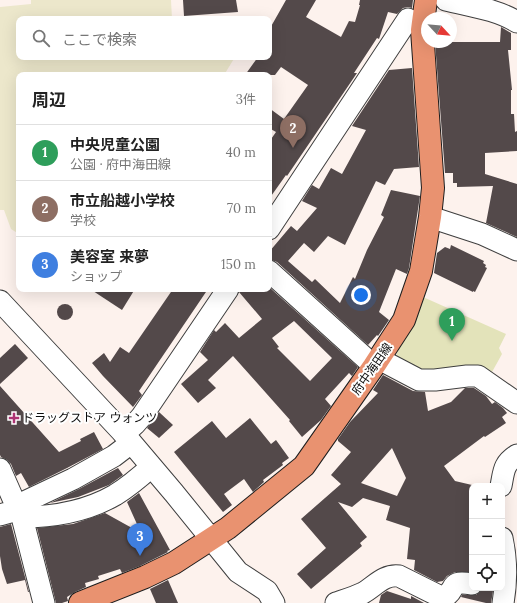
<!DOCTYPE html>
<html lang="ja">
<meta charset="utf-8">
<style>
body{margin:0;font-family:Lora,"Noto Sans JP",serif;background:#f2f2f2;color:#222}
.controls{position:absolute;right:12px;bottom:12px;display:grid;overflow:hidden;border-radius:8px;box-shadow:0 4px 16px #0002}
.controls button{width:36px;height:36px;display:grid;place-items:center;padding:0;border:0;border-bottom:1px solid #e0e0e0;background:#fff;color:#222;font:20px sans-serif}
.compass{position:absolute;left:421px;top:12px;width:36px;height:36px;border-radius:50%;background:#fff;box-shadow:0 4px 16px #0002;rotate:116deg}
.you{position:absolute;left:361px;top:295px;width:14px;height:14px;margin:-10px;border:3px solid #fff;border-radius:50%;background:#1a73e8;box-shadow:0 0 0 6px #1a73e833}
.badge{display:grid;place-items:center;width:26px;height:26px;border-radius:50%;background:#2563eb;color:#fff;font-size:13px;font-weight:700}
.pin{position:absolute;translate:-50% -33px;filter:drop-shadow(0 1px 2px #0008)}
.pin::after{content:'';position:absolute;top:21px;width:14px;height:12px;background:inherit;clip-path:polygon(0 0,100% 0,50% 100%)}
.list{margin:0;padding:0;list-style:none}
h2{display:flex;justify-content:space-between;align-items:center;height:52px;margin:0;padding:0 16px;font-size:17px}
h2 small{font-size:13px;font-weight:400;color:#767676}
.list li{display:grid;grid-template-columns:26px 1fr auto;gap:12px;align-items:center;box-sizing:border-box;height:56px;padding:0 16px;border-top:1px solid #e0e0e0}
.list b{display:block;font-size:15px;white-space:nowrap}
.list p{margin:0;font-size:13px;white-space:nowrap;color:#767676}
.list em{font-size:13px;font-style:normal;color:#767676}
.icon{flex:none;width:22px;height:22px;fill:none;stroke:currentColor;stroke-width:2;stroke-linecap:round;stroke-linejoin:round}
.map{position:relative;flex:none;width:517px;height:603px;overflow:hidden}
.search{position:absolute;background:#fff;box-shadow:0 4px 16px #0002;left:16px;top:16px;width:256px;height:44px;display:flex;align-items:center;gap:10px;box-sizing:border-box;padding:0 14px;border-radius:8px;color:#767676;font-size:15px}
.panel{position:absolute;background:#fff;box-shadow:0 4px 16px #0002;left:16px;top:72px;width:256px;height:220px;border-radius:8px}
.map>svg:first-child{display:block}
</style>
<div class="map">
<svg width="517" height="603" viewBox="0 0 517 603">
<rect width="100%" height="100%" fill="#fdf2ed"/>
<polygon fill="#e3e3ba" points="423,297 506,334 499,348 502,354 492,372 481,368 422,371 394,360"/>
<polygon fill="#ece7cb" points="31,0 171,0 172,19 19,19 19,57 235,57 224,75 19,75 19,234 11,229 4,210 0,210 0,7 31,4"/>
<g fill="#53494a" fill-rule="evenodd">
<polygon points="183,0 236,0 238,12 184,16"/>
<polygon points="286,0 316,0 306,17 341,37 349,21 355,22 360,5 359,5 360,0 413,0 412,8 408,7 403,8 397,14 388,12 379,39 377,38 354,73 357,73 287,176 286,175 269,199 269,142 276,132 269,128 269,108 284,119 308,85 281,67 275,75 245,75 258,57 269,57 269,30"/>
<polygon points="501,27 511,33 511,50 508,50 512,90 511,90 511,114 514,114 515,132 517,131 517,151 485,153 485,174 517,184 517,237 486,223 493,186 457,187 457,183 453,183 453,173 445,173 435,42 500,42"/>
<polygon points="412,68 419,167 394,169 385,185 376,181 345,245 328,236 314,252 304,243 288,261 312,282 315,279 340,303 353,277 355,279 367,250 384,217 381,215 391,190 420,196 409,268 407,274 396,269 379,312 389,320 378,336 377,335 368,345 277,262 269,259 269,252 291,226 297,231 317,208 302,201 312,185 319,189 331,168 342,174 366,130 352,126 389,70"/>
<polygon points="451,245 484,261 483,263 486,265 485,267 487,268 475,292 473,291 473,292 434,273 437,253 445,247 450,249"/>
<path d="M269,287L358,367L352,376L349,373L325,399L331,406L321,420L302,437L289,421L290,420L233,356L208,380L216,388L198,403L181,384L208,360L200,352L214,330L216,332L225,323L239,338L262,319L239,292L240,289H269ZM294,321L332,358L310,381L277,348L279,347L272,338Z"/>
<polygon points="90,289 135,289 122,310"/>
<polygon points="173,289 208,289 139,391 142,395 133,407 103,376 92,363 104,353 110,362 120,347 129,353"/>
<circle cx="65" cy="312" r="8"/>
<polygon points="15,344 28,358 0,384 0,358"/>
<path d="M383,375L413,391L425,392L428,411L451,402L465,388H474L486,396L492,404L495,402L503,408L507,413L502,417L506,423L485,437L484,436L444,466L455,481L472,485V572H455L447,576L443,581L437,582L414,570L415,560L407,559L410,528L386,520L390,506L363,498L352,507L338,502L367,537L360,543L362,546L311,589L297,574L326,548L301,519L341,484L331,475L351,452L338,441V439L350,422L378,393L373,390ZM392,448L406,478L397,496L361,483Z"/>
<polygon points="0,386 59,452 81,441 80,439 94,432 103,449 67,468 29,487 21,473 16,476 11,464 7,460 1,457 0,455"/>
<polygon points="159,412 173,425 159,438 147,428"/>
<polygon points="250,418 271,444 276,440 289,458 282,463 283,465 263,480 264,482 253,492 244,479 224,494 232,505 223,512 174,452 212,421 226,438"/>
<polygon points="118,468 123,475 109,485 78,497 50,503 79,489"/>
<polygon points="139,493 170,550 167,551 168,552 140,566 122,573 120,569 98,576 99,579 85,583 86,587 75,592 67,597 68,601 62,603 56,603 37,528 73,524 105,513 141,533 127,502"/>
<polygon points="11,524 29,592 28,592 25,580 7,584 2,569 0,556 0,527"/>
<polygon points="168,580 178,603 156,603 150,589"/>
<polygon points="482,590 493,591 491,603 486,603 461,597 462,595 476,595"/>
<polygon points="387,591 411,599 411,596 424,603 379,603 381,595"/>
</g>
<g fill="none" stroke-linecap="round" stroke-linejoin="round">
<g stroke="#3f3f3f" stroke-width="23">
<g id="minor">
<path d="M446,0C470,6 496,9 517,22"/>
<polyline points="430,217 482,234 517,250"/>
<polyline points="269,229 408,19"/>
<polyline points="269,271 374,366"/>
<polyline points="0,301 124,434 174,493 238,572 267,591 274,603"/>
<polyline points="379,359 419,380 435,380 467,376 478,376 517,403"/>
<polyline points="124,434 135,424 142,416 228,289"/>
<polyline points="0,469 18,510 0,515"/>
<path d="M501,486C504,471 503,464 517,455"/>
<polyline points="16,506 73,479 114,456 131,443"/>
<polyline points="18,510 22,517 44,603"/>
<path d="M22,517C53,517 87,511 115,495C128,487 140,477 151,467"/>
<path d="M502,538C507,561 507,580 503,603"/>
<path d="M336,603C345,600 355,597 363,593C375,586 384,574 399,576L443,598C459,589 446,580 472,584"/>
</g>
</g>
<g stroke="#1d1d1d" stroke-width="24">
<polyline id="major" points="80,603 145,577 174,563 228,528 304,466 374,366 404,320 421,271 430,217 433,188 422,30 426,0"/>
</g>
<use href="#minor" stroke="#fff" stroke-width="21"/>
<use href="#major" stroke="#e99270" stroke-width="22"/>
</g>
<path fill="#ac3473" stroke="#fff" stroke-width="1.5" d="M12 412h4v4h4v4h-4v4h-4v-4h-4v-4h4z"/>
<g text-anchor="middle" stroke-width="4" stroke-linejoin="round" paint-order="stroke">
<g font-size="12" fill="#0c0c0c" stroke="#fff">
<text transform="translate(372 369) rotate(-55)" y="4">府中海田線</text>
</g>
<g font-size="12" fill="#0c0c0c" stroke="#fff" text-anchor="start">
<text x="22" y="422">ドラッグストア ウォンツ</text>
</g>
</g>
</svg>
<div class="controls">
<button>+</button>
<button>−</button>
<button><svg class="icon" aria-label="locate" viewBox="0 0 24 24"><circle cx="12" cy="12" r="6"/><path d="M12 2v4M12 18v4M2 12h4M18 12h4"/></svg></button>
</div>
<svg class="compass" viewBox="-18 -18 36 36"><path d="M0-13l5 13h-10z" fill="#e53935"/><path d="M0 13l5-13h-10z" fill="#767676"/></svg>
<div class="you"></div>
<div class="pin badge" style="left:452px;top:341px;background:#2e9e5b">1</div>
<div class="pin badge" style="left:293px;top:148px;background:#8d6e63">2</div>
<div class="pin badge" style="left:140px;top:556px;background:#3f7fe0">3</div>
<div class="search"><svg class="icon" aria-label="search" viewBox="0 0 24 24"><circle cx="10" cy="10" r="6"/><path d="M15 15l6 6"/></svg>ここで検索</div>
<section class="panel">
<h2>周辺<small>3件</small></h2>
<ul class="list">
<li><span class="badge" style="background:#2e9e5b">1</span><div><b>中央児童公園</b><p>公園 · 府中海田線</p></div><em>40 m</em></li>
<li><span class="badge" style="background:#8d6e63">2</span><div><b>市立船越小学校</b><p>学校</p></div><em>70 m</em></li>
<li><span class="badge" style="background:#3f7fe0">3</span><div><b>美容室 来夢</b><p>ショップ</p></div><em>150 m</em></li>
</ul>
</section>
</div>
